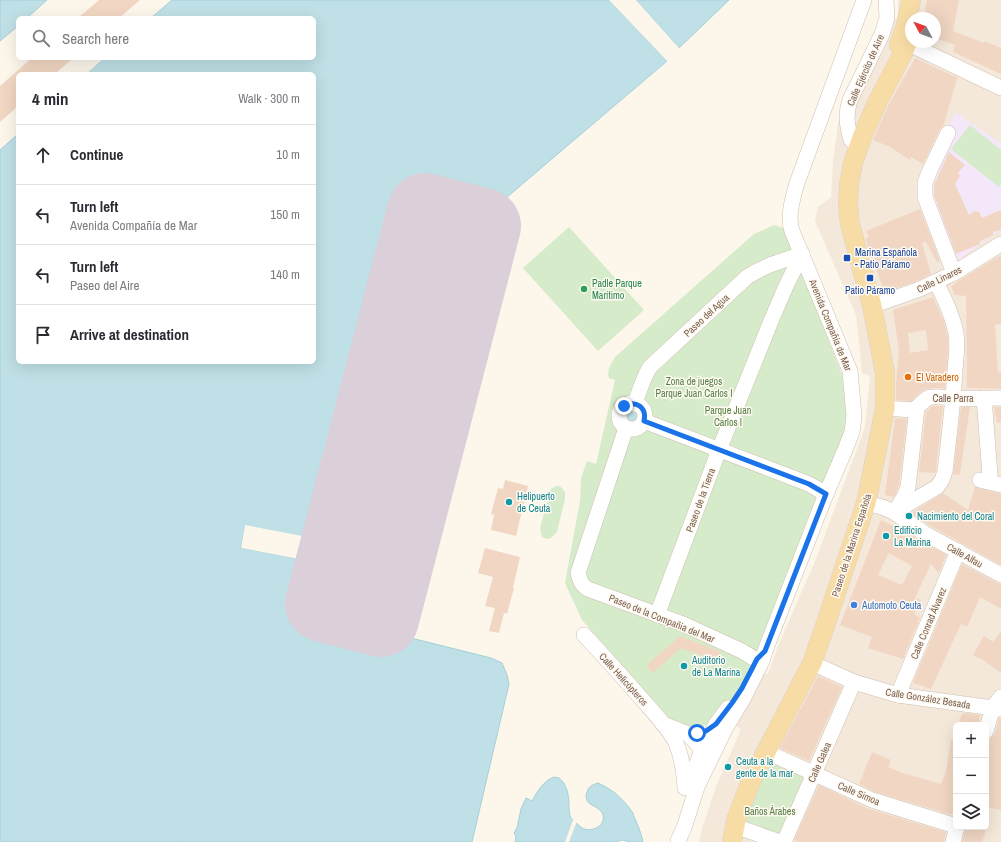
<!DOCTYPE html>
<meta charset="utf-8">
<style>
body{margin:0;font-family:"Archivo Narrow",sans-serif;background:#f7f7f7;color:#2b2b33}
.controls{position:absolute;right:12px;bottom:12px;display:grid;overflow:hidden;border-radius:6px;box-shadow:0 4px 16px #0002}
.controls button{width:36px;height:36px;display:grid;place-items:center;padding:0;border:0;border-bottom:1px solid #e1e1e2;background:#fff;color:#2b2b33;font:20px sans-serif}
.compass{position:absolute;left:905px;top:12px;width:36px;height:36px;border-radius:50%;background:#fff;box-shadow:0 4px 16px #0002;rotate:311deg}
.stop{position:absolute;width:12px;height:12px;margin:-9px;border:3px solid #1a73e8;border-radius:50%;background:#fff}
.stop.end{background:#1a73e8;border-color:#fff;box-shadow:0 1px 4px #0008}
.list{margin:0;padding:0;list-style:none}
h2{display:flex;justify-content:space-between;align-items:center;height:52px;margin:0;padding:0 16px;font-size:17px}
h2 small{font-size:13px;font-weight:400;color:#7c7c81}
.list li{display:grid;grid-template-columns:26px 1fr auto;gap:12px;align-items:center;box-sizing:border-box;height:60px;padding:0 16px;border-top:1px solid #e1e1e2}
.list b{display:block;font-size:15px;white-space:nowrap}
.list p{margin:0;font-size:13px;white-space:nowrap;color:#7c7c81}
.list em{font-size:13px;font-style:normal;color:#7c7c81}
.icon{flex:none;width:22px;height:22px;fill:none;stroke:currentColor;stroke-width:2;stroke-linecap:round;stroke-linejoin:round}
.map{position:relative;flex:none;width:1001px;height:842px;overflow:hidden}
.search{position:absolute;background:#fff;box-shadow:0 4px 16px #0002;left:16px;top:16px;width:300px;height:44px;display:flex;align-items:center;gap:10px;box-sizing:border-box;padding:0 14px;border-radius:6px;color:#7c7c81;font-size:15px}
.panel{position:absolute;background:#fff;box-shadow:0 4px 16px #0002;left:16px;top:72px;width:300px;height:292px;border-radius:6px}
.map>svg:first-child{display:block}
</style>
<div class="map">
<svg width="1001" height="842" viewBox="0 0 1001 842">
<rect width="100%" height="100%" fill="#fcf6eb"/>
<path fill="#f4e8da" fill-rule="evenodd" d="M898,0H1001V842H699L702,828L716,787L741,729L736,726L764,673L768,674L778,646L816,559L861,438L865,426L870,376L862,373L856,315L815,221L818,207L831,197L833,162L839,117L851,82L871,41L898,17ZM911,18H935V42H911ZM956,725H986V827H956Z"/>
<polygon fill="#f3e7f9" points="955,112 1001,143 1001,229 957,261 926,184 928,175"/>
<g fill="#d6ebc9">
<polygon points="970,125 1001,150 1001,184 999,187 951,149"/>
<path d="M774,225L783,228L796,256L854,406L852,421L764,636L742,683L733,697L721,711L710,722L697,730H690L672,722L582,620L565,583L580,501L581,478L587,461L596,464L615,380L609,378C606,370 612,363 615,357L754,234Z"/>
<polygon points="569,227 644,310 598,351 523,268"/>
<polygon points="556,486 560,486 565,492 565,499 557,532 551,538 547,539 542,537 540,528 549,495 551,489"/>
<polygon points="770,758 808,776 780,840 740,825"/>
</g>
<g fill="#bfe0e6" stroke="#a6cfd8">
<polygon points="0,0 47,0 27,18 18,18 18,26 0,41"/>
<polygon points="172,0 609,0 667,61 486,215 422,199 418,201 329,541 245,526 241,548 325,564 312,611 315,614 491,658 502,663 507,675 509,684 472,842 187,842 180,841 179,842 0,842 0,150 18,134 18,362 314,362 314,74 87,74 105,58 314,58 314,18 151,18"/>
<polygon points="636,0 729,0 679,48"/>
<circle cx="631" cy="416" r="10"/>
<path d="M554,777L559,778C568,785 569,797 569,809C570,812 569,815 571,818C573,821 579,825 582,828C591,833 606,826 603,815C600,804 582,807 587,792C589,786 592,785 598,783C614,790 623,799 633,813V814C637,824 641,831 643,842H629L623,840L615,842H515L516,836L514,833L517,828L521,809L526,798L532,801C537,792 543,781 554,777Z"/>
</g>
<g fill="#fcf6eb">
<polygon points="609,0 612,0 668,60 667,61"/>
<polygon points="634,0 636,0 679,48 678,49"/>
<polygon points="245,525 329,541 329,543 247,528 243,546 325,562 325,564 241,548"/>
<polygon points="573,820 577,821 569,842 565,842"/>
</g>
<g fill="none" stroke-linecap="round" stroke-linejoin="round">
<polygon stroke="#dbcfd9" stroke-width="76" points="425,211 483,226 381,619 323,604"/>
</g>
<g fill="#f1d7c3" fill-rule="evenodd">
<polygon points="99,0 140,0 119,18 78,18"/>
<polygon points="927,0 959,0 953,31 984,43 985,41 1001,48 1001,74 953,52 955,45 935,38 935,18 924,18"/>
<polygon points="32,58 73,58 55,74 18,74 18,106 0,122 0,86"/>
<polygon points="915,58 958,78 956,82 944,124 940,129 923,164 911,157 910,160 890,147 873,140 888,106"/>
<polygon points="949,152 965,165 958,173 960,176 955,184 969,215 974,211 979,212 982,218 1001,210 1001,230 993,232 993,235 979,242 980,244 956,254 934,195 934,185"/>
<polygon points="920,209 940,261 937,262 926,242 922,243 931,274 917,281 888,291 888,290 884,291 866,240 865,238 869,237 866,231"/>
<polygon points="1001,255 1001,324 995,325 998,373 1001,371 1001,389 967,388 966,296 955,295 951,287 961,279"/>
<path d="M933,297L944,322L948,338V351L945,388H933L925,389L918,394L911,401L896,400V383L899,351L893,310ZM926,330L928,350L910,353L908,333Z"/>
<polygon points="932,406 943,406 936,469 935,473 919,472 926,412"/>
<polygon points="961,407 970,407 960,475 953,474"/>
<polygon points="994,407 1001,407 1001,422 997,423"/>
<polygon points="895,418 907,419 899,485 894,497 885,495"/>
<polygon points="505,480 528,486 516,536 491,530 494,515 491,514 498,488 503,489"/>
<polygon points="975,487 1001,494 1001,565 929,525 912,514 916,510 943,493 968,510"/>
<path d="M881,520L897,528L899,526L920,541L946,555L939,573L931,564L915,598L921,600L914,614L920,618L903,659L868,648L872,637L840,625ZM889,553L912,566L902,585L878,575Z"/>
<polygon points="485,548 520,557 513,588 514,588 507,614 504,613 499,633 489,631 495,608 485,606 493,577 478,573"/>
<polygon points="962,564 997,583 1001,584 1001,609 980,597 967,627 961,624 931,689 913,683"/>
<polygon points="1001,631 1001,673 983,660 973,655 984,636 993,642"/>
<polygon points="680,636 721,652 718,661 681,648 653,673 647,667 649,663"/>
<polygon points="818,676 842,687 809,761 780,748"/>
<polygon points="962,713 980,715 978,725 958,725"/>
<polygon points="999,718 1001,718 1001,810 986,807 986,756 990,739 995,734"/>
<polygon points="951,740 956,740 956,805 952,815 875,792 859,784 872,752 891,760 888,767 903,773 941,784 946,771"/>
<polygon points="819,785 869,809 946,832 944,842 799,842 794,840"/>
<polygon points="966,827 987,827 982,842 962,842"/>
</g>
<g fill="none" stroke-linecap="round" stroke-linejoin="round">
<g stroke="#cfbfb0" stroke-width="16">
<g id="minor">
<polyline points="907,43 1001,88"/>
<polyline points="948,133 930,170 925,183 925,197 954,273"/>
<path d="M851,140C847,124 845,116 850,100L882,34L887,18L886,0"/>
<polyline points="872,306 920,289 954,273 1001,244"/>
<polyline points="984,398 990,475"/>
<circle cx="632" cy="416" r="13"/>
<path d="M635,404C639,391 643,378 650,367L747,277C765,265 782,261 802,254"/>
<path d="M885,408L913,410C919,407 922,401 928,398C935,395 945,398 953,398C969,399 985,398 1001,398"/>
<polyline points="644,421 809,484 826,494"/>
<path d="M626,428L578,573C580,580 581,585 588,589L683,624L742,651L753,658"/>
<polyline points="980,480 1001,485"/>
<polyline points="866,503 882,507 894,512 924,533 1001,575"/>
<polyline points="896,510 904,497 908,487 917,408"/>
<path d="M894,512L937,487L942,480L945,471C949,438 953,404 955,370C956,358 958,345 956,333C952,314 944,298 936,282"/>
<polyline points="657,615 719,450 771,321 786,286 802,254"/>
<path d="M584,635C606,658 627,682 648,706C658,717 669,729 676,743C682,757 684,772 685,788"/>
<polyline points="812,663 854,682 898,695 1001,709"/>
<polyline points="898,695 958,551"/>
<polyline points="663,724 686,733 693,739 702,750 701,759"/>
<polyline points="986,731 993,707 1001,697"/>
<polyline points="767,752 872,800 956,826"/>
<polyline points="688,786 702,750 716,724 728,708"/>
<polyline points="735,826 780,842"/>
<path d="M678,841L684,828L697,787L725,729L743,699L762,661L765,651L826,494L845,450L852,432L854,416L850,371L792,231C787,217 793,197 797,183L864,0"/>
<polyline points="784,842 854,682"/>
<polyline points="953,842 957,827"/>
</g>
</g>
<g stroke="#d9d2cd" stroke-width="20">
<g id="major">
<polyline points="899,45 906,26 911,0"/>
<polyline points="732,842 736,820 751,781 812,663 824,629 866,503 868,494 885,408 885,373 872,306 850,224 848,205 849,185 853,163 863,135 878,101 903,53 911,33"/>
</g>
</g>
<use href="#minor" stroke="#fff" stroke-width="15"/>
<use href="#major" stroke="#f8dca6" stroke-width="19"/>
</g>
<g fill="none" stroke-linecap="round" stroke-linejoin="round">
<path stroke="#1a73e8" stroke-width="5" d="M624,406C636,400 647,407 644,421L809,484L826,494L765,651L757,659L742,688L732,703L716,724L706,731L697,733"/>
</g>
<g fill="#1a4fb4" stroke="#fffaf2" stroke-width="1.5">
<rect x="843" y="254" width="8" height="8" rx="2"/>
<rect x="866" y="274" width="8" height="8" rx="2"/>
</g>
<circle fill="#2e9e5b" stroke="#fffaf2" stroke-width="1.5" cx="584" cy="289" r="4"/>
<circle fill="#e8710a" stroke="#fffaf2" stroke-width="1.5" cx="908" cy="377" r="4"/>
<g fill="#0f9aa8" stroke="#fffaf2" stroke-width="1.5">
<circle cx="509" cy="502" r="4"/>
<circle cx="909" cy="516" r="4"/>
<circle cx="886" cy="536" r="4"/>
<circle cx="684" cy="666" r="4"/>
<circle cx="728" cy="767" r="4"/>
</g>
<circle fill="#3f7fe0" stroke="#fffaf2" stroke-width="1.5" cx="854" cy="605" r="4"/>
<g text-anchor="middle" stroke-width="3" stroke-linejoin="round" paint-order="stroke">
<g font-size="10" fill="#785e4e" stroke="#fffaf2">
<text transform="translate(865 70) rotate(-66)" y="4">Calle Ejército de Aire</text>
<text transform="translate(939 279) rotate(-26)" y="4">Calle Linares</text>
<text transform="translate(706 315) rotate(-43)" y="4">Paseo del Agua</text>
<text transform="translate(831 325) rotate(68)" y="4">Avenida Compañía de Mar</text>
<text x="953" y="402">Calle Parra</text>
<text transform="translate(700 500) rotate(-70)" y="4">Paseo de la Tierra</text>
<text transform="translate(851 545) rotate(-72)" y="4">Paseo de la Marina Española</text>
<text transform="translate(965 555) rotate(29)" y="4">Calle Alfau</text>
<text transform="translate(662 618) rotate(22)" y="4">Paseo de la Compañia del Mar</text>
<text transform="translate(928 623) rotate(-67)" y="4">Calle Conrad Álvarez</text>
<text transform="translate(624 679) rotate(48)" y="4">Calle Helicópteros</text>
<text transform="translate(928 698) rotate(9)" y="4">Calle González Besada</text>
<text transform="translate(819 762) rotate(-66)" y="4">Calle Galea</text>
<text transform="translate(859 793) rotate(23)" y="4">Calle Simoa</text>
</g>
<g font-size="10" fill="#164399" stroke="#fffaf2" text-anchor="start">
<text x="855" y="256">Marina Española<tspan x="855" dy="12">- Patio Páramo</tspan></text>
<text x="870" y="294" text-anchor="middle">Patio Páramo</text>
</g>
<g font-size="10" fill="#27864d" stroke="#fffaf2" text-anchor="start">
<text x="592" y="287">Padle Parque<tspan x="592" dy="12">Marítimo</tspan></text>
</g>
<g font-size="10" fill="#c56008" stroke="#fffaf2" text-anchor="start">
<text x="916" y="381">El Varadero</text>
</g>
<g font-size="10" fill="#547d45" stroke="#fffaf2">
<text x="694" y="385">Zona de juegos<tspan x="694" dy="12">Parque Juan Carlos I</tspan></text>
<text x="728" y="414">Parque Juan<tspan x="728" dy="12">Carlos I</tspan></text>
<text x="770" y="815">Baños Árabes</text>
</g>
<g font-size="10" fill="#0d838f" stroke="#fffaf2" text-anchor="start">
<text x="517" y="500">Helipuerto<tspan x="517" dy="12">de Ceuta</tspan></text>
<text x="917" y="520">Nacimiento del Coral</text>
<text x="894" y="534">Edificio<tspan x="894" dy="12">La Marina</tspan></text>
<text x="692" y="664">Auditorio<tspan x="692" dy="12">de La Marina</tspan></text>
<text x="736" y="765">Ceuta a la<tspan x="736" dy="12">gente de la mar</tspan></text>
</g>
<g font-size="10" fill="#366cbe" stroke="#fffaf2" text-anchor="start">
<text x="862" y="609">Automoto Ceuta</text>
</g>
</g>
</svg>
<div class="controls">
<button>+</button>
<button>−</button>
<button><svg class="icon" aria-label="layers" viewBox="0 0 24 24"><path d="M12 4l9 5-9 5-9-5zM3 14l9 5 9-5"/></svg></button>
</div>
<svg class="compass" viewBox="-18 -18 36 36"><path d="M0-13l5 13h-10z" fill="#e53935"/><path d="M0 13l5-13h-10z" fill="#7c7c81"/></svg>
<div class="stop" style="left:697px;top:733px"></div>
<div class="stop end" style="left:624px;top:406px"></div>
<div class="search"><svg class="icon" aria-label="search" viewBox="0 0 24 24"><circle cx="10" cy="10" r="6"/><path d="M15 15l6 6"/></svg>Search here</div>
<section class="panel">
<h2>4 min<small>Walk · 300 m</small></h2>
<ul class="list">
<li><svg class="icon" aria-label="ahead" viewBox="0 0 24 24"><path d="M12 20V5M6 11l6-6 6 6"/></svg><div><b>Continue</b></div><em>10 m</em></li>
<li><svg class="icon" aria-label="left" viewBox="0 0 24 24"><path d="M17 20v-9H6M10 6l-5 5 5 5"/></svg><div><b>Turn left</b><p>Avenida Compañía de Mar</p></div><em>150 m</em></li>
<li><svg class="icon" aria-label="left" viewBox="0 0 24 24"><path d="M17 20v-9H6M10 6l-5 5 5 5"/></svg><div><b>Turn left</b><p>Paseo del Aire</p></div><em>140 m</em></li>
<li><svg class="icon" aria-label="arrive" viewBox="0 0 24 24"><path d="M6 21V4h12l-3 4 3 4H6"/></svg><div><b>Arrive at destination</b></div></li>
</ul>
</section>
</div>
